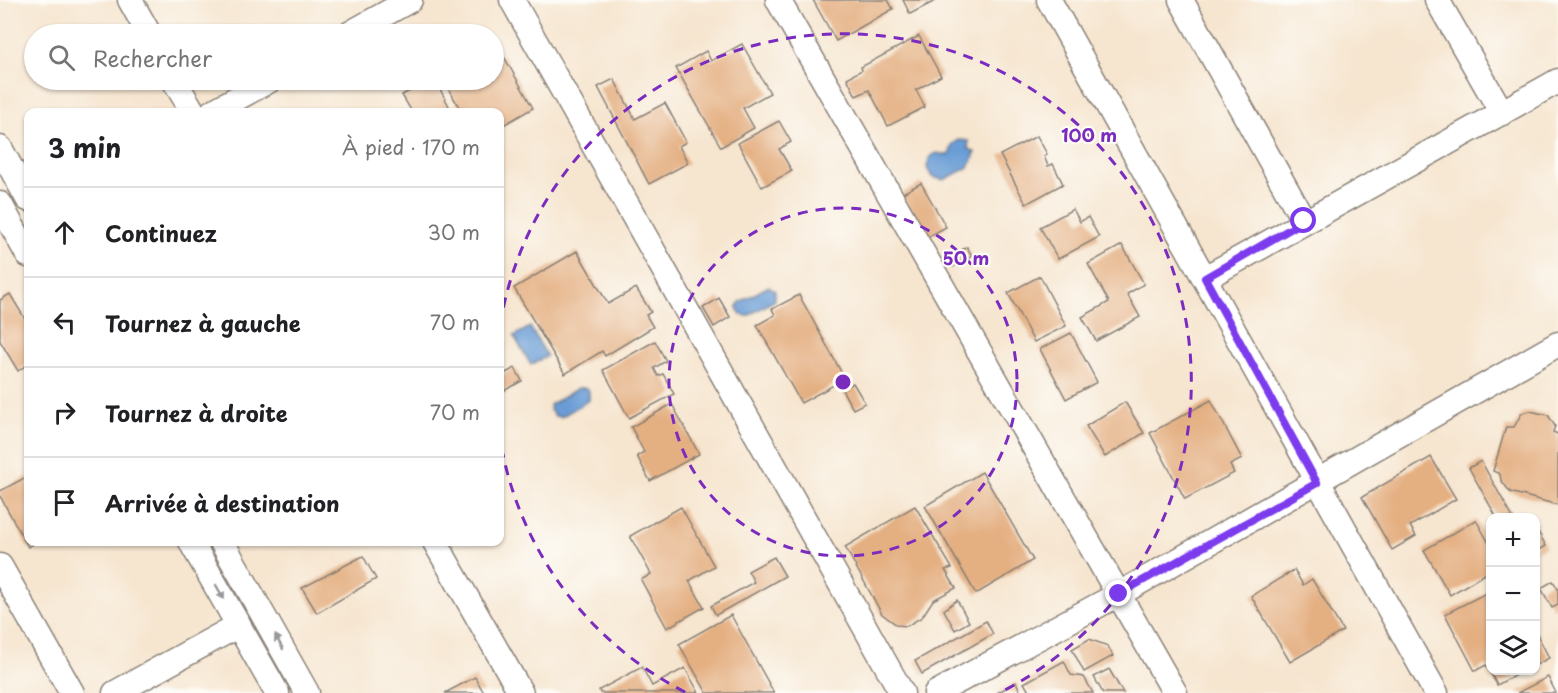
<!DOCTYPE html>
<html lang="fr">
<meta charset="utf-8">
<style>
body{margin:0;font-family:"Playpen Sans",sans-serif;background:#f6f6f6;color:#202124}
.controls{position:absolute;right:18px;bottom:18px;display:grid;overflow:hidden;border-radius:12px;box-shadow:0 2px 4px #0004}
.controls button{width:54px;height:54px;display:grid;place-items:center;padding:0;border:0;border-bottom:2px solid #e0e0e0;background:#fff;color:#202124;font:30px sans-serif}
.stop{position:absolute;width:18px;height:18px;margin:-14px;border:4px solid #7c3aed;border-radius:50%;background:#fff}
.stop.end{background:#7c3aed;border-color:#fff;box-shadow:0 2px 6px #0008}
.list{margin:0;padding:0;list-style:none}
h2{display:flex;justify-content:space-between;align-items:center;height:78px;margin:0;padding:0 24px;font-size:26px}
h2 small{font-size:20px;font-weight:400;color:#757577}
.list li{display:grid;grid-template-columns:39px 1fr auto;gap:18px;align-items:center;box-sizing:border-box;height:90px;padding:0 24px;border-top:2px solid #e0e0e0}
.list b{display:block;font-size:22px;white-space:nowrap}
.list em{font-size:20px;font-style:normal;color:#757577}
.icon{flex:none;width:33px;height:33px;fill:none;stroke:currentColor;stroke-width:2;stroke-linecap:round;stroke-linejoin:round}
.map{position:relative;flex:none;width:1558px;height:693px;overflow:hidden}
.search{position:absolute;background:#fff;box-shadow:0 2px 4px #0004;left:24px;top:24px;width:480px;height:66px;display:flex;align-items:center;gap:15px;box-sizing:border-box;padding:0 21px;border-radius:33px;color:#757577;font-size:22px}
.panel{position:absolute;background:#fff;box-shadow:0 2px 4px #0004;left:24px;top:108px;width:480px;height:438px;border-radius:12px}
.map>svg:first-child{display:block}
</style>
<div class="map">
<svg width="1558" height="693" viewBox="0 0 1558 693">
<rect width="100%" height="100%" fill="#fdfcf7"/>
<filter id="ink" filterUnits="userSpaceOnUse"><feTurbulence type="fractalNoise" baseFrequency=".0167" numOctaves="2"/><feDisplacementMap in="SourceGraphic" scale="12" xChannelSelector="R" yChannelSelector="G"/><feConvolveMatrix kernelMatrix="1 2 1 2 8 2 1 2 1" color-interpolation-filters="sRGB"/></filter>
<filter id="wash" filterUnits="userSpaceOnUse"><feTurbulence type="fractalNoise" baseFrequency=".008" numOctaves="4" result="noise"/><feDisplacementMap in="SourceGraphic" scale="24" xChannelSelector="R" yChannelSelector="G"/><feGaussianBlur stdDeviation="1.35" result="paint"/><feColorMatrix in="noise" values="0 0 0 0 0 0 0 0 0 0 0 0 0 0 0 0 0 1.4 0 .05"/><feComposite in="paint" operator="in"/></filter>
<g filter="url(#wash)">
<rect width="100%" height="100%" fill="#f6e5cf"/>
<g fill="#6a9dd5" stroke="#435c78" stroke-width="1.5">
<polygon points="959,140 969,141 968,148 975,152 973,160 967,168 944,180 932,177 927,168 929,158 936,153 949,155 953,144"/>
<polygon points="769,286 775,291 775,300 748,316 741,315 737,308 740,302"/>
<polygon points="530,327 547,356 531,365 514,336"/>
<polygon points="578,388 586,388 589,391 589,400 561,417 555,416 550,410 550,405"/>
</g>
<g id="blocks">
<g fill="#e4af81">
<polygon points="813,0 888,0 893,9 836,41"/>
<polygon points="903,0 937,0 910,14"/>
<polygon points="919,36 941,76 916,90 925,107 888,126 869,90 856,96 847,78 862,70 861,67"/>
<polygon points="742,44 770,93 743,108 754,128 721,147 676,68 706,51 711,61"/>
<polygon points="503,55 533,108 500,127 500,112 462,112 443,80 494,80 494,60"/>
<polygon points="614,79 635,119 665,103 686,142 679,146 688,163 649,184 598,87"/>
<polygon points="428,81 430,87 437,84 449,106 443,110 445,112 412,112 402,95"/>
<polygon points="779,121 791,142 779,149 792,171 762,187 738,143"/>
<polygon points="1037,136 1047,154 1044,156 1048,166 1053,164 1063,184 1026,204 1000,155"/>
<polygon points="921,183 946,227 926,238 901,194"/>
<polygon points="1073,209 1080,222 1088,217 1099,237 1058,259 1040,227"/>
<polygon points="1122,245 1144,284 1127,294 1140,317 1096,341 1082,317 1109,302 1088,264"/>
<polygon points="967,247 972,256 953,267 948,257"/>
<polygon points="577,251 608,304 636,288 651,312 646,315 653,327 605,356 602,351 565,374 514,288"/>
<polygon points="1040,276 1066,326 1034,342 1008,293"/>
<polygon points="10,294 28,324 28,364 18,371 0,341 0,300"/>
<polygon points="799,295 845,379 801,403 757,325 775,315 772,309"/>
<polygon points="719,298 730,317 714,327 703,308"/>
<polygon points="1071,333 1097,382 1066,399 1040,349"/>
<polygon points="655,341 666,361 654,368 658,376 663,374 674,394 629,418 603,370"/>
<polygon points="515,368 522,381 500,393 500,376"/>
<polygon points="853,383 865,403 853,409 842,390"/>
<polygon points="1211,400 1242,459 1230,465 1234,473 1185,499 1150,433"/>
<polygon points="1125,402 1144,433 1105,457 1086,426"/>
<polygon points="672,404 699,454 650,481 637,456 644,452 631,427"/>
<polygon points="1530,411 1548,415 1555,426 1553,432 1558,434 1558,505 1510,492 1501,480 1500,474 1493,471 1506,427 1514,427 1522,413"/>
<polygon points="1431,457 1456,499 1410,526 1416,536 1392,550 1362,497"/>
<polygon points="1481,461 1513,518 1497,518 1469,468"/>
<polygon points="982,472 1033,560 976,594 925,506"/>
<polygon points="28,476 28,542 37,542 28,547 0,496 0,491"/>
<polygon points="915,506 952,568 945,570 956,588 933,600 922,617 907,626 897,625 882,614 845,547"/>
<polygon points="681,507 714,566 689,581 704,607 667,628 641,580 651,574 630,536"/>
<polygon points="1476,520 1490,545 1490,571 1450,595 1424,550"/>
<polygon points="1536,528 1546,546 1536,552"/>
<polygon points="363,556 376,579 317,613 302,588"/>
<polygon points="774,557 785,576 716,615 711,606 754,582 748,571"/>
<polygon points="1294,570 1303,585 1312,579 1343,631 1290,662 1251,596"/>
<polygon points="1553,581 1558,589 1558,605 1552,608 1541,588"/>
<polygon points="1490,591 1490,670 1525,670 1497,685 1486,665 1475,671 1445,614"/>
<polygon points="957,600 969,622 955,630 944,610"/>
<polygon points="731,615 774,693 707,693 679,644"/>
<polygon points="986,621 993,634 922,674 915,661"/>
<polygon points="1536,632 1549,658 1536,665"/>
<polygon points="1089,639 1108,646 1113,656 1084,672 1072,649"/>
<polygon points="1064,661 1071,675 1084,677 1093,693 1030,693 1024,683"/>
<polygon points="642,667 652,686 685,668 699,693 600,693 599,690"/>
<polygon points="1109,669 1123,693 1103,693 1094,677"/>
<polygon points="475,677 484,693 445,693"/>
<polygon points="1548,677 1556,693 1517,693"/>
<polygon points="1016,682 1021,693 997,693"/>
</g>
</g>
</g>
<g filter="url(#ink)">
<use href="#blocks" fill-opacity="0" stroke="#898076" stroke-width="1.5"/>
<g fill="none" stroke-linecap="round" stroke-linejoin="round">
<g stroke="#898076" stroke-width="27">
<g id="street">
<polyline points="130,0 149,34"/>
<polyline points="512,0 902,693"/>
<polyline points="778,0 1175,693"/>
<polyline points="1049,0 1436,693"/>
<polyline points="1181,0 1304,221"/>
<polyline points="1437,0 1502,113"/>
<polyline points="349,34 410,0"/>
<polyline points="174,80 193,112"/>
<polyline points="212,112 270,80"/>
<polyline points="0,148 28,199"/>
<polyline points="0,204 28,255"/>
<polyline points="1205,278 1558,81"/>
<polyline points="191,542 277,693"/>
<polyline points="222,542 307,693"/>
<polyline points="435,542 521,693"/>
<polyline points="0,566 72,693"/>
<polyline points="115,693 239,625"/>
<polyline points="936,693 1119,594 1558,344"/>
</g>
</g>
<use href="#street" stroke="#fff" stroke-width="24"/>
</g>
<defs><path id="oneway-solid" d="M-6-.8H1V-3.2L6.5 0L1 3.2V.8H-6Z" transform="scale(1.5)"/></defs>
<g fill="#999">
<use href="#oneway-solid" transform="translate(220 592) rotate(60)"/>
<use href="#oneway-solid" transform="translate(279 642) rotate(-119)"/>
</g>
</g>
<g fill="none" stroke-linecap="round" stroke-linejoin="round" filter="url(#ink)">
<polyline stroke="#7c3aed" stroke-width="8" points="1119,594 1317,483 1205,278 1304,221"/>
</g>
<g fill="none" stroke="#7b2cbf" stroke-width="3" stroke-dasharray="10 8">
<circle cx="843" cy="382" r="174"/>
<path d="M685 692A348 348 0 0 1 500 439M500 325A348 348 0 1 1 1001 692"/>
</g>
<circle cx="843" cy="382" r="9" fill="#7b2cbf" stroke="#fdfcf7" stroke-width="3"/>
<g font-size="18" text-anchor="middle" font-weight="bold" fill="#7b2cbf" stroke="#fdfcf7" stroke-width="4.5" stroke-linejoin="round" paint-order="stroke">
<text x="1089" y="142">100 m</text>
<text x="966" y="265">50 m</text>
</g>
</svg>
<div class="controls">
<button>+</button>
<button>−</button>
<button><svg class="icon" aria-label="layers" viewBox="0 0 24 24"><path d="M12 4l9 5-9 5-9-5zM3 14l9 5 9-5"/></svg></button>
</div>
<div class="stop" style="left:1304px;top:221px"></div>
<div class="stop end" style="left:1119px;top:594px"></div>
<div class="search"><svg class="icon" aria-label="search" viewBox="0 0 24 24"><circle cx="10" cy="10" r="6"/><path d="M15 15l6 6"/></svg>Rechercher</div>
<section class="panel">
<h2>3 min<small>À pied · 170 m</small></h2>
<ul class="list">
<li><svg class="icon" aria-label="ahead" viewBox="0 0 24 24"><path d="M12 20V5M6 11l6-6 6 6"/></svg><div><b>Continuez</b></div><em>30 m</em></li>
<li><svg class="icon" aria-label="left" viewBox="0 0 24 24"><path d="M17 20v-9H6M10 6l-5 5 5 5"/></svg><div><b>Tournez à gauche</b></div><em>70 m</em></li>
<li><svg class="icon" aria-label="right" viewBox="0 0 24 24"><path d="M7 20v-9h11M14 6l5 5-5 5"/></svg><div><b>Tournez à droite</b></div><em>70 m</em></li>
<li><svg class="icon" aria-label="arrive" viewBox="0 0 24 24"><path d="M6 21V4h12l-3 4 3 4H6"/></svg><div><b>Arrivée à destination</b></div></li>
</ul>
</section>
</div>
